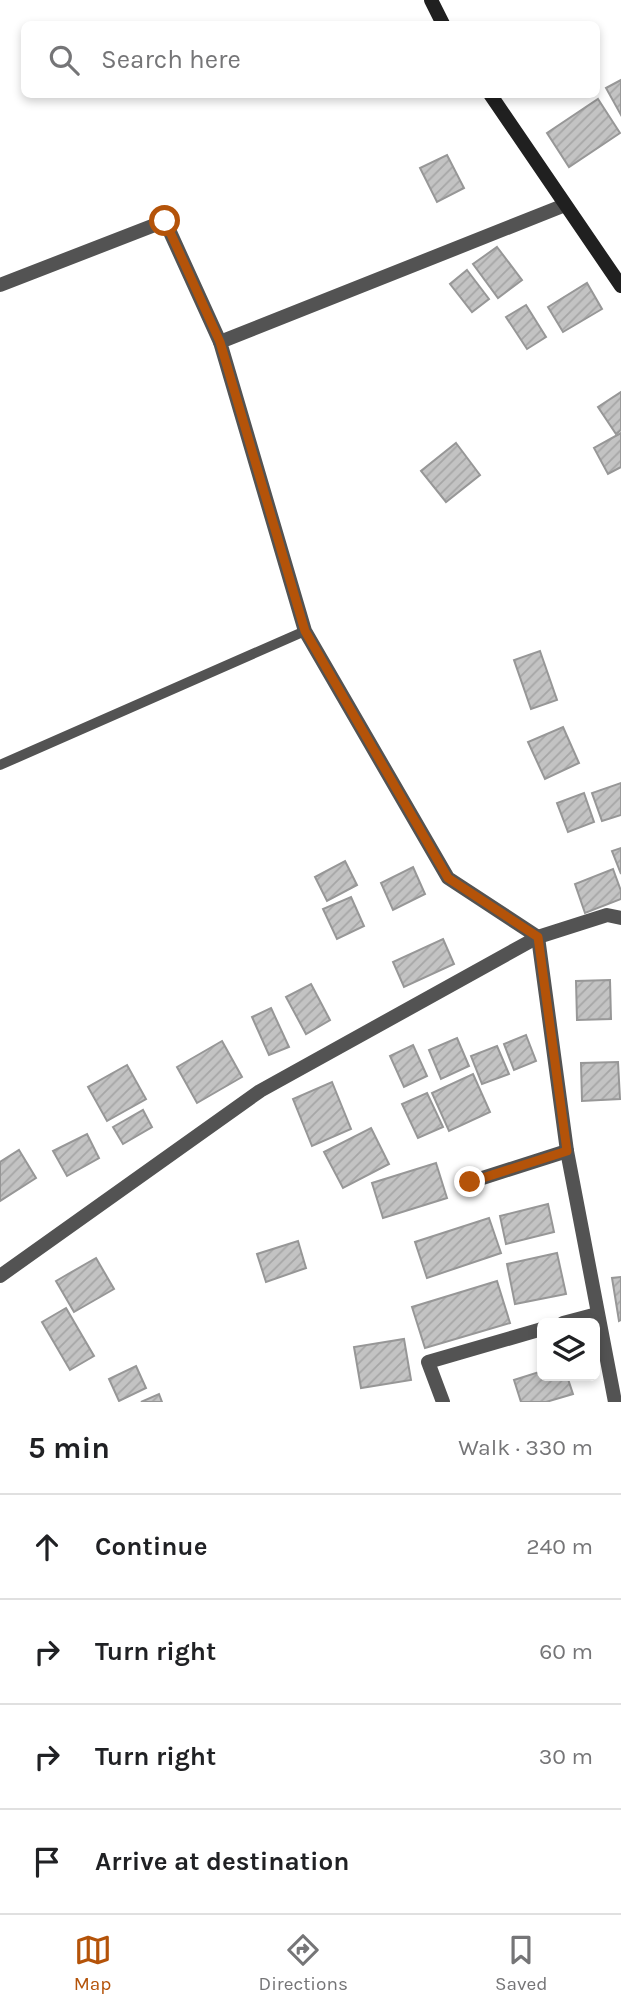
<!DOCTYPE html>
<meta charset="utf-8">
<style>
body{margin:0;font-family:Karla,sans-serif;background:#f2f2f2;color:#202124}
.controls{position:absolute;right:21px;bottom:21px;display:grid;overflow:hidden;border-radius:10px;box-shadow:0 4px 10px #0003}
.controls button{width:63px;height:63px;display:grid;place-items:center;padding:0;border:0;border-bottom:2px solid #e0e0e0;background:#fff;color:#202124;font:35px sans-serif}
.stop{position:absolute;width:21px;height:21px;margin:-16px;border:5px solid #b45309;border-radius:50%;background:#fff}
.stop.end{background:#b45309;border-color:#fff;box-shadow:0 2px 7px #0008}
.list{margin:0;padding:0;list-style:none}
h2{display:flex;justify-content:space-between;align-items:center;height:91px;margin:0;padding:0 28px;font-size:30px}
h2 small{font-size:23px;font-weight:400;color:#757577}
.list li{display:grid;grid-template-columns:46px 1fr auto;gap:21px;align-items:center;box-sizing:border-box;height:105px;padding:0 28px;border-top:2px solid #e0e0e0}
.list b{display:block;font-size:26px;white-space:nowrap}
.list em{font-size:23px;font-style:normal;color:#757577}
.icon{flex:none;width:38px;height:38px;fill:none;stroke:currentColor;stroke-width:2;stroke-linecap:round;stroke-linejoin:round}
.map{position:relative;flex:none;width:621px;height:1402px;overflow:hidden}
.search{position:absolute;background:#fff;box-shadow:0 4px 10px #0003;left:21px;right:21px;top:21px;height:77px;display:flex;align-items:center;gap:18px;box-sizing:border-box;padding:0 24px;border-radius:10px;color:#757577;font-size:26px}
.sheet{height:511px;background:#fff}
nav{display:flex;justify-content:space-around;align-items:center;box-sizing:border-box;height:98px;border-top:2px solid #e0e0e0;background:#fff;font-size:19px;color:#757577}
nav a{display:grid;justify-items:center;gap:4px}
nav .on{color:#b45309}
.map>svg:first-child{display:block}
</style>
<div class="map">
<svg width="621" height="1402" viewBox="0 0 621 1402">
<defs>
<pattern id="building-hatch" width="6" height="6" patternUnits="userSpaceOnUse" patternTransform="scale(1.75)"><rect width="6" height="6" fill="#c3c3c3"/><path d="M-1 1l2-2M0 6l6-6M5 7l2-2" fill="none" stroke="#a6a6a6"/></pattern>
</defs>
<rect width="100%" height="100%" fill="#fff"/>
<g fill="url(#building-hatch)" stroke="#979797" stroke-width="2">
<polygon points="621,80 621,115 606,88"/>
<polygon points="598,99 620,133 569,167 547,133"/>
<polygon points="447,155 464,188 437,202 420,168"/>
<polygon points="497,247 522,280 498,298 473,264"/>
<polygon points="467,270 489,299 472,312 450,284"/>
<polygon points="587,283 602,309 563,332 548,307"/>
<polygon points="526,305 546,337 527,349 506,317"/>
<polygon points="621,392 621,430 616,434 598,407"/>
<polygon points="621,433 621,467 608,474 594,448"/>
<polygon points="456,443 480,475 446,502 421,471"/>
<polygon points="540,651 557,700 531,709 514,660"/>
<polygon points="563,727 579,763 545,779 528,742"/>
<polygon points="621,783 621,815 602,821 592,793"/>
<polygon points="584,793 594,822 568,832 557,803"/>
<polygon points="621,848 621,874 612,851"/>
<polygon points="345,861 357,885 327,901 315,877"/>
<polygon points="413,867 425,894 393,910 381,883"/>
<polygon points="613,869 621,891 621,899 585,913 575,884"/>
<polygon points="351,897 364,926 337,939 323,909"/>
<polygon points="443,939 454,964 404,987 393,962"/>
<polygon points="610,980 611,1019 577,1020 576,981"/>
<polygon points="311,984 330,1020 306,1034 286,997"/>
<polygon points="271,1008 289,1047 269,1055 252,1017"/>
<polygon points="526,1035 536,1061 514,1070 504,1044"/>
<polygon points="457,1038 469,1066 441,1079 429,1050"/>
<polygon points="222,1041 242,1077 197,1103 177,1067"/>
<polygon points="413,1045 427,1076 404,1087 390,1056"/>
<polygon points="497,1046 509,1074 482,1084 471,1056"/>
<polygon points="618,1062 620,1099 582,1101 581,1063"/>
<polygon points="127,1065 146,1099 107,1121 88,1087"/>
<polygon points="473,1074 490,1112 449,1131 432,1093"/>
<polygon points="332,1082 351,1129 312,1146 293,1099"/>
<polygon points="427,1093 443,1127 418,1138 402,1104"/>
<polygon points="143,1110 152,1127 123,1144 113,1127"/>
<polygon points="371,1128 389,1164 343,1188 324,1152"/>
<polygon points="87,1134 99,1158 67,1176 53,1151"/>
<polygon points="19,1150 36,1178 0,1201 0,1162"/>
<polygon points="436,1163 447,1198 383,1218 372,1183"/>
<polygon points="548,1204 554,1232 506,1244 500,1216"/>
<polygon points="489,1218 501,1253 427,1278 415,1242"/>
<polygon points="298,1241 306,1268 266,1282 257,1254"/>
<polygon points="557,1253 566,1294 515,1304 507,1264"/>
<polygon points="96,1258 114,1289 74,1312 56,1281"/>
<polygon points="621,1277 621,1320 619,1321 612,1278"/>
<polygon points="497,1281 510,1323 425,1348 412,1307"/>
<polygon points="66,1308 94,1356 70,1370 42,1322"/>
<polygon points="404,1339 411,1380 361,1388 354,1347"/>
<polygon points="136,1366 146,1388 119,1401 109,1379"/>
<polygon points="542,1371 542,1376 567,1376 573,1394 546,1402 521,1402 514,1380"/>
<polygon points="159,1394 162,1402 141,1402"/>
</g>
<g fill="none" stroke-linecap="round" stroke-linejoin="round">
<polyline stroke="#535353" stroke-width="10" points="0,765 305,631"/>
<g stroke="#535353" stroke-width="14">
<polyline points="0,285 165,221 220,342"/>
<polyline points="470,1182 567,1151"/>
<polyline points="0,1276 260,1091 538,937 448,878 305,631 220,342 565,205"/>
<polyline points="563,1323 597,1314"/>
<polyline points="443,1402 428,1362 542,1329"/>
<polyline points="615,1402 567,1151 538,937 607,915 621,918"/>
</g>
<g stroke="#202020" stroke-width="14">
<polyline points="431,0 443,24"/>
<polyline points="490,94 621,286"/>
</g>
</g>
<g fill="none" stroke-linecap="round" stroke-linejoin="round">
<polyline stroke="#b45309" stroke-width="9" points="165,221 220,342 305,631 448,878 538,937 567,1151 470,1182"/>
</g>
</svg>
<div class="controls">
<button><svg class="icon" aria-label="layers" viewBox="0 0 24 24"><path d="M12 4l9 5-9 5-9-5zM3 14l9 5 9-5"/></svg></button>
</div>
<div class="stop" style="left:165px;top:221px"></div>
<div class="stop end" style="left:470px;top:1182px"></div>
<div class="search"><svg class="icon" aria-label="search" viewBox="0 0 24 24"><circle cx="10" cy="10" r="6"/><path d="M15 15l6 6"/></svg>Search here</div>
</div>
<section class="sheet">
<h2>5 min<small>Walk · 330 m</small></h2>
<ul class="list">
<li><svg class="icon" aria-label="ahead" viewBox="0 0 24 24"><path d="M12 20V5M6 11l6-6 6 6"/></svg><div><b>Continue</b></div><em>240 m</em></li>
<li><svg class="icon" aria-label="right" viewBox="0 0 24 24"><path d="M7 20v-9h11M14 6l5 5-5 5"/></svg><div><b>Turn right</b></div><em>60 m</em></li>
<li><svg class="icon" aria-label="right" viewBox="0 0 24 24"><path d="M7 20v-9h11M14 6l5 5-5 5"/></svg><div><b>Turn right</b></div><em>30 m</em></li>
<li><svg class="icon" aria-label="arrive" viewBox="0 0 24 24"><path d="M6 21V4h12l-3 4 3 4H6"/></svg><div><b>Arrive at destination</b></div></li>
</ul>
</section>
<nav>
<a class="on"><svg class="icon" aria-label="map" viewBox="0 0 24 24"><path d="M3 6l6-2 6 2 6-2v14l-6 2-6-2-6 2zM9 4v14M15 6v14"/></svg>Map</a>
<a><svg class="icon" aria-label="directions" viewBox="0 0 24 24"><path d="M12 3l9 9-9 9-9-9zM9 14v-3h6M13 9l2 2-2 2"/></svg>Directions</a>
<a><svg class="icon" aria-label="saved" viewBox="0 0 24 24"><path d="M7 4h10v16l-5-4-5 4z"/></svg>Saved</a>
</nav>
